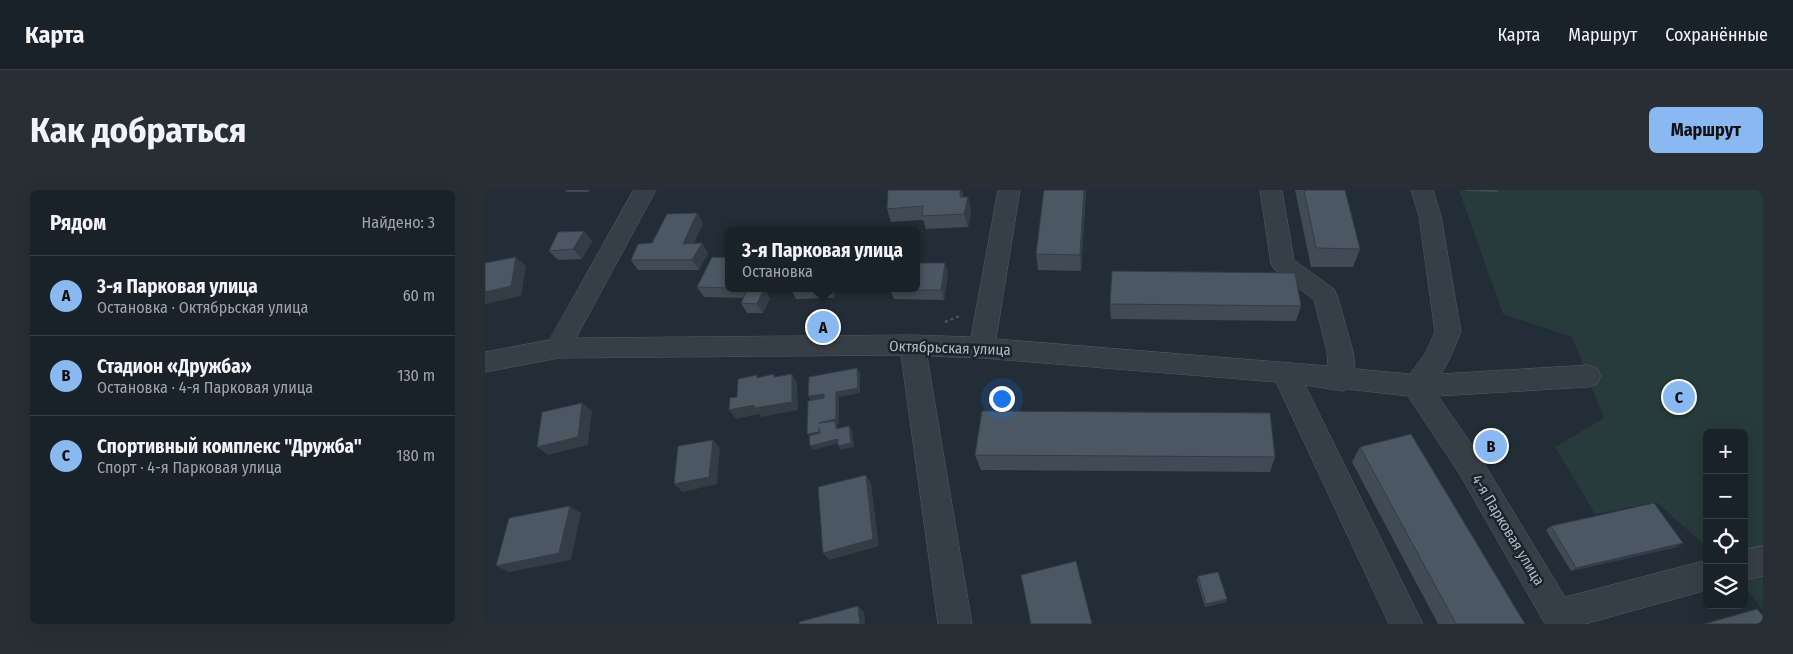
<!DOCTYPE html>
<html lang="ru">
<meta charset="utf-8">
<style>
body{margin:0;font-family:"Fira Sans Condensed",sans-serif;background:#272f35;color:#f1f3f6}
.controls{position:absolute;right:15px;bottom:15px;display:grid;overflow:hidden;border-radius:8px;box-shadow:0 5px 20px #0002}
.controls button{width:45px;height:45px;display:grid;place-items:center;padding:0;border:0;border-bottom:1px solid #383f46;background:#1a2229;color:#f1f3f6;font:25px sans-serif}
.you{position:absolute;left:516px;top:208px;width:18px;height:18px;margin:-12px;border:4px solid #fff;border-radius:50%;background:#1a73e8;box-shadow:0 0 0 8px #1a73e833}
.badge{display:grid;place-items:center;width:32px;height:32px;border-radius:50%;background:#8ab8f0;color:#111;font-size:16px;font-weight:700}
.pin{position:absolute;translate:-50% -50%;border:2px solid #fff;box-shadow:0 1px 5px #0006}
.popup{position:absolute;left:240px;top:37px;width:195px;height:65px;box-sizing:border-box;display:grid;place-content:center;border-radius:8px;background:#1a2229;filter:drop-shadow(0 1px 4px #0005);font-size:16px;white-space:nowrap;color:#9fa4a8}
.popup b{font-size:19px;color:#f1f3f6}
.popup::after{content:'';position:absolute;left:50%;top:100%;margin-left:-10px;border:10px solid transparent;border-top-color:#1a2229}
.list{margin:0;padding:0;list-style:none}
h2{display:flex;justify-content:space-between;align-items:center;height:65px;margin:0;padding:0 20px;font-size:21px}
h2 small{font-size:16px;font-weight:400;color:#9fa4a8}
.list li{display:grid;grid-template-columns:32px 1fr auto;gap:15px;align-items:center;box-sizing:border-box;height:80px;padding:0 20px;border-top:1px solid #383f46}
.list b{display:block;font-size:19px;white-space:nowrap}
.list p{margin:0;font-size:16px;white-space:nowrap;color:#9fa4a8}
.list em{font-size:16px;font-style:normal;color:#9fa4a8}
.icon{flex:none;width:28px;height:28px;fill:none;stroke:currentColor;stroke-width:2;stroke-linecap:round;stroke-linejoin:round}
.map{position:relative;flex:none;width:1278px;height:434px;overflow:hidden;border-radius:8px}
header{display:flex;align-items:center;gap:30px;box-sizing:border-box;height:70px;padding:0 25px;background:#1a2229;border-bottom:1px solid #383f46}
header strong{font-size:24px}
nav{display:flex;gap:28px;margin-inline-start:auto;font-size:18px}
.intro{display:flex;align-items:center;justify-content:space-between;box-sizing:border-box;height:120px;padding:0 30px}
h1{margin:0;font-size:35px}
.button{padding:12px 22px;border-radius:8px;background:#8ab8f0;color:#111;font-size:18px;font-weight:700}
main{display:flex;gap:30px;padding:0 30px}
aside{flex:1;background:#1a2229;border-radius:8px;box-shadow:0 5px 20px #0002}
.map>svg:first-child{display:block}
</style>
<header>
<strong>Карта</strong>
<nav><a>Карта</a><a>Маршрут</a><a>Сохранённые</a></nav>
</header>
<div class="intro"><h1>Как добраться</h1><a class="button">Маршрут</a></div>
<main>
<aside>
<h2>Рядом<small>Найдено: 3</small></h2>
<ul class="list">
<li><span class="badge">A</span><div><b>3-я Парковая улица</b><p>Остановка · Октябрьская улица</p></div><em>60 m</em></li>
<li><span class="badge">B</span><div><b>Стадион «Дружба»</b><p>Остановка · 4-я Парковая улица</p></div><em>130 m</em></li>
<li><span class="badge">C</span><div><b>Спортивный комплекс &quot;Дружба&quot;</b><p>Спорт · 4-я Парковая улица</p></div><em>180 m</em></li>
</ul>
</aside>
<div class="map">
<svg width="1278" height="434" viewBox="0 0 1278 434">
<rect width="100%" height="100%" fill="#222d37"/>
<polygon fill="#273b3a" points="974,0 1278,0 1278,420 1259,396 1259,243 1222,243 1222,357 1171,312 1110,324 1070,257 1119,228 1087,147 1018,124"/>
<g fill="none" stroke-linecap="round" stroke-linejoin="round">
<g stroke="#545c65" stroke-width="1">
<g id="minor">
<polygon points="149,0 171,0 91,148 427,145 486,147 513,0 535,0 511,149 843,176 842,161 829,110 790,80 786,74 775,0 797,0 809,70 849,99 852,105 868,161 870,179 925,184 940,164 950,142 934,26 926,0 948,0 956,26 976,142 964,170 956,184 1103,175 1112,178 1116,186 1112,194 1103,197 953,206 994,265 1080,407 1222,370 1222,400 1100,434 1060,434 974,283 923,206 862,199 858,201 820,195 938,434 904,434 791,192 497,168 442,166 487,434 453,434 416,165 74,168 0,182 0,162 64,150"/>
<polygon points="1278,356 1278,386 1259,390 1259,360"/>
</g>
</g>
<polyline stroke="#445658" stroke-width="2.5" stroke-dasharray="3 3" stroke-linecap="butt" points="460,132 477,125"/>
<use href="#minor" fill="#363e48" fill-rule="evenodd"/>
</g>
<g fill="#404b55">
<polygon points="80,0 105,0 103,2 82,2"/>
<polygon points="403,0 477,0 478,7 483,7 486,21 483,37 441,39 438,30 406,32 402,19"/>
<polygon points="601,0 596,81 553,80 551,64"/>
<polygon points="810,0 860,0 875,59 868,77 826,77"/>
<polygon points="981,0 1013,0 1012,2 981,1"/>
<polygon points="212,23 218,33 209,53 217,53 223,63 214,80 153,80 146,70 167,53"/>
<polygon points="107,51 97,69 73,70 64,61"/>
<polygon points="244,68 244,98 279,98 285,108 278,123 262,123 256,113 259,108 219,107 212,97"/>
<polygon points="463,83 459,110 409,109 405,100"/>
<polygon points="351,98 349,108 311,109 306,99"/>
<polygon points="625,114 816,116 811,131 626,129"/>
<polygon points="875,257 1040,434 953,434 867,272"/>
<polygon points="490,265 790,267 785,282 496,280"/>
<polygon points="1066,336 1192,357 1086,381 1061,340"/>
<polygon points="713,386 741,412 720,417 712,390"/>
</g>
<g fill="#343d45">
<polygon points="475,0 477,0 478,6 478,20 475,7"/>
<polygon points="599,0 601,0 596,81 595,65"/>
<polygon points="483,7 486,21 483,37 479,24"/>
<polygon points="212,23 218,33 205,63 198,54"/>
<polygon points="99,41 107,51 97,69 88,59"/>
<polygon points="217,53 223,63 214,80 207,70"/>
<polygon points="31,67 41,76 36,106 0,114 0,102"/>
<polygon points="460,73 463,83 459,110 456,100"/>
<polygon points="279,98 285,108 278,123 272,114"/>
<polygon points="344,98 351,98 349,108"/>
<polygon points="372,178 375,183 375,203 354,207 354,234 352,234 354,243 337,238 351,202"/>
<polygon points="307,184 312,193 313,220 276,227 274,224 251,229 244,220"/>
<polygon points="339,204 342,209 326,211 323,206"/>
<polygon points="97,213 107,221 103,255 63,265 52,257"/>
<polygon points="364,236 367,240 369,257 356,260 353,256"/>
<polygon points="334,238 337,243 326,249 322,244"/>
<polygon points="353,249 355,253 328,260 325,256"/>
<polygon points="228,250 235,258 232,294 198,302 189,294"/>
<polygon points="381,285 386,293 394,356 344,370 338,363"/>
<polygon points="85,316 96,323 86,370 24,382 11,376"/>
<polygon points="1198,353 1192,357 1086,381 1091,378"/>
<polygon points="742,409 741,412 720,417 721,414"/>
<polygon points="373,416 379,422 380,434 375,434"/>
</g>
<g fill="#4b5763" stroke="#343d45">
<polygon points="403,0 475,0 475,7 483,7 479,24 437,26 438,16 402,19"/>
<polygon points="559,0 599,0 595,65 551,64"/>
<polygon points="819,0 860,0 875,59 831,58"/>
<polygon points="212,23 198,54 217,53 207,70 146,70 153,54 167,53 182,24"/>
<polygon points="99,41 88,59 64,61 73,42"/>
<polygon points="31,67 26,96 0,102 0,73"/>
<polygon points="227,67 244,68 244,98 212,97"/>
<polygon points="432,73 460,73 456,100 405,100 405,98 432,98"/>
<polygon points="627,81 810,83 816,116 625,114"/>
<polygon points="263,98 279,98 272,114 256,113"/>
<polygon points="306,98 344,98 306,99"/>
<polygon points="372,178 373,198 351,202 351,229 334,233 350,231 351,239 364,236 366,253 353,256 353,249 325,256 324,246 335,243 334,238 334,242 322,244 323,211 339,208 339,204 323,206 324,187"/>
<polygon points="289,184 289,187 307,184 307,212 270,218 269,215 244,220 245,208 252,207 253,189 272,185 272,188"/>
<polygon points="97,213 93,247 52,257 57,222"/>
<polygon points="497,221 785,223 790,267 490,265"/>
<polygon points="926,244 1040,434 971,434 875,257"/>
<polygon points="228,250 224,287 189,294 193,256"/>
<polygon points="381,285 388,349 338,363 333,297"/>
<polygon points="1169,313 1198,353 1091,378 1066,336"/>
<polygon points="85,316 74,363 11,376 24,328"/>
<polygon points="591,371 607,434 546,434 536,385"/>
<polygon points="733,382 742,409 721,414 713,386"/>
<polygon points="373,416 375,434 314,434 314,432"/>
<polygon points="1272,419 1278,426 1278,434 1219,434"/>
</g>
<g text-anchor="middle" stroke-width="5" stroke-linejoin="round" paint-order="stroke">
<g font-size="15" fill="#b1b9c4" stroke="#1b232c">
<text transform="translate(465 158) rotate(2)" y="5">Октябрьская улица</text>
<text transform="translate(1023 340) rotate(59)" y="5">4-я Парковая улица</text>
</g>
</g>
</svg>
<div class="controls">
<button>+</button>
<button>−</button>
<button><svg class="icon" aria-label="locate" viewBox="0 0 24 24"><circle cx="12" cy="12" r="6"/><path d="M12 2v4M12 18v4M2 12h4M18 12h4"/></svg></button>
<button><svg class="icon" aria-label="layers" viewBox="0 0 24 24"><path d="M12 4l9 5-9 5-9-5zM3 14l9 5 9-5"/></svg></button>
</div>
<div class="you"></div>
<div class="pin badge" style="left:338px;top:137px">A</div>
<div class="popup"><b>3-я Парковая улица</b>Остановка</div>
<div class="pin badge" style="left:1006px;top:256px">B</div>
<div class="pin badge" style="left:1194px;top:207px">C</div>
</div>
</main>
